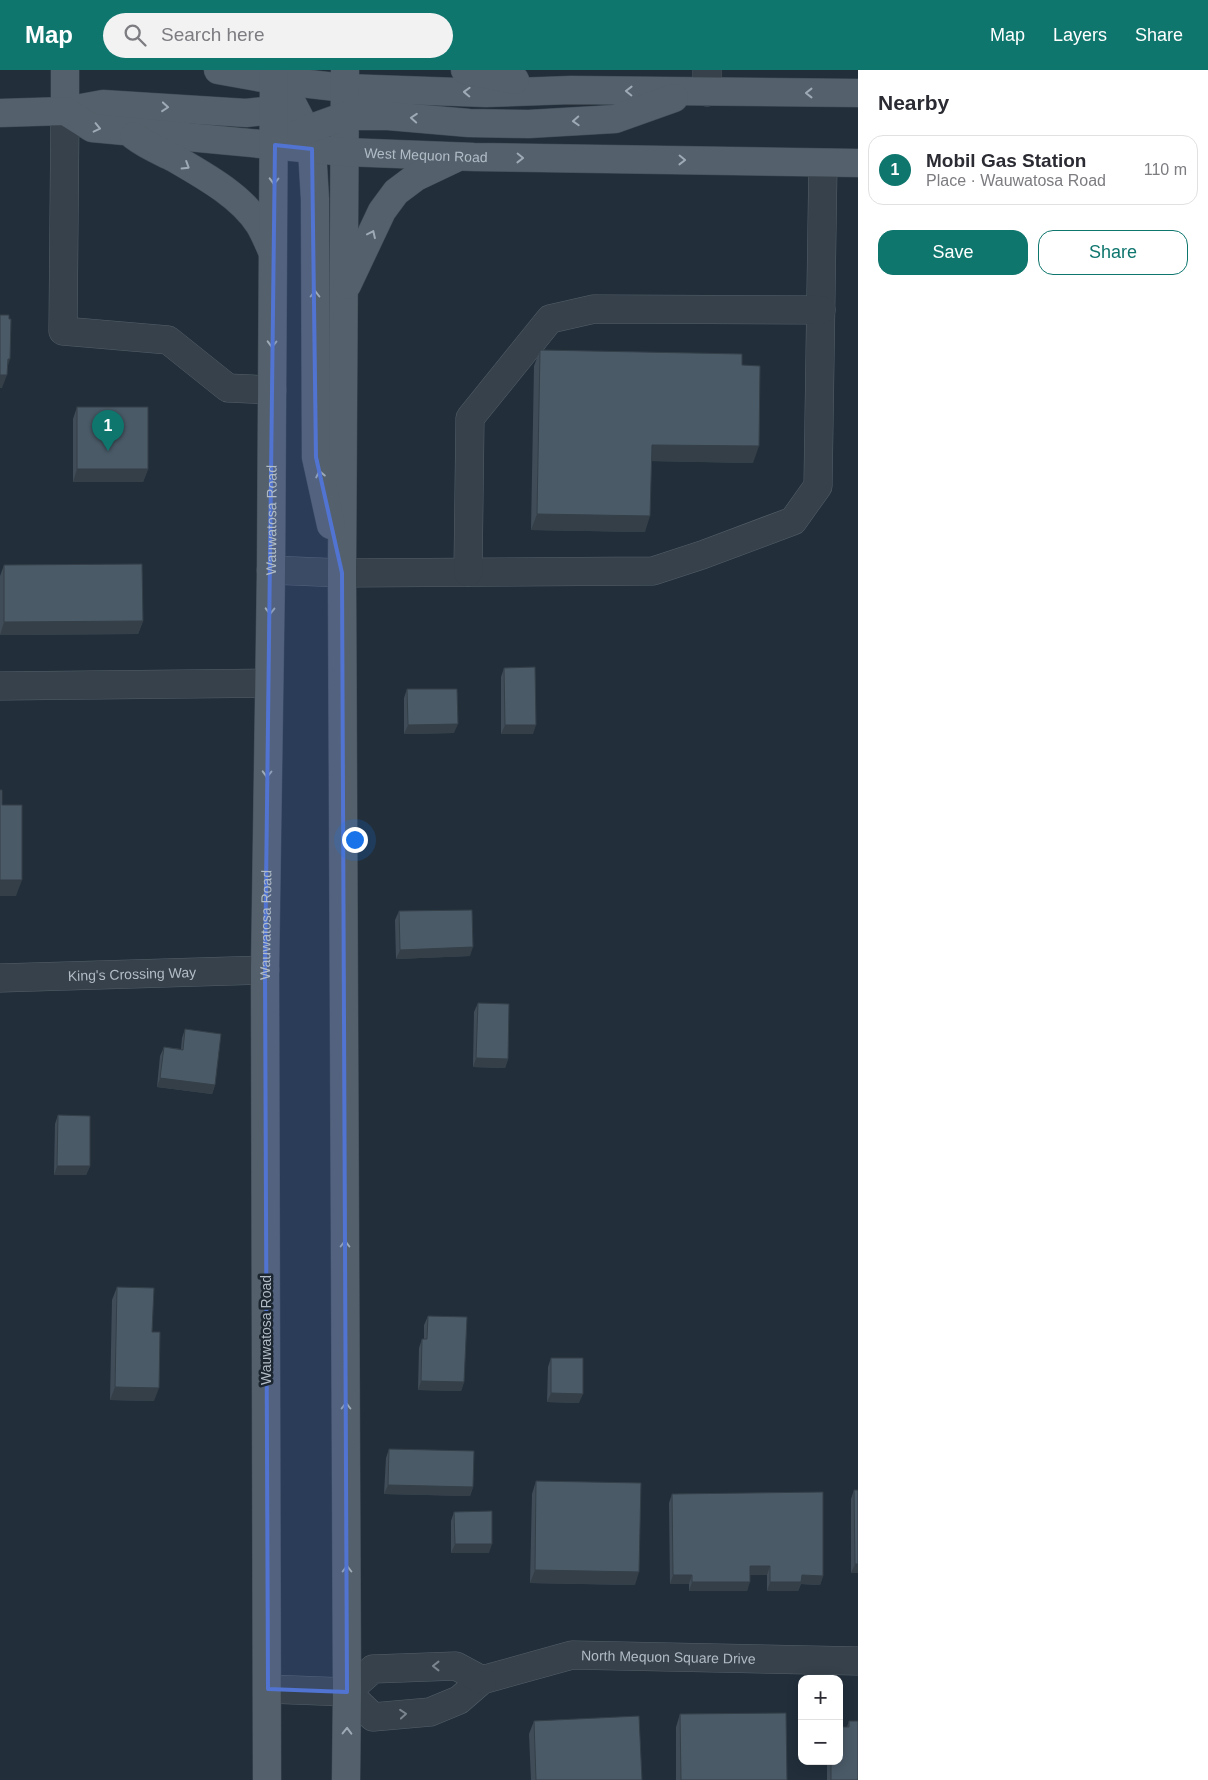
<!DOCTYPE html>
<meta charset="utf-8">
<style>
body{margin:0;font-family:Helvetica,sans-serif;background:#f2f2f3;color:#2b2b33}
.controls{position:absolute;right:15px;bottom:15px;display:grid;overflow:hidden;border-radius:10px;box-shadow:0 2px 12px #0003}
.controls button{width:45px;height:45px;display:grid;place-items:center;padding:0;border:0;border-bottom:1px solid #e1e1e2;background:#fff;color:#2b2b33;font:25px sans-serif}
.you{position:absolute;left:354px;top:769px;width:18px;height:18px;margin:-12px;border:4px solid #fff;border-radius:50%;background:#1a73e8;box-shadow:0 0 0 8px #1a73e833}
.badge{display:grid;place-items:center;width:32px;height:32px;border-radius:50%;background:#0f766e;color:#fff;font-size:16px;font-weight:700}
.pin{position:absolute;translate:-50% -41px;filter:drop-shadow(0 1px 2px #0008)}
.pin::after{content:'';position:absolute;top:26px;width:18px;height:15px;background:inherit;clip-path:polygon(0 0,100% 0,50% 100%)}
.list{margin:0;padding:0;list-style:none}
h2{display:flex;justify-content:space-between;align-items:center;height:65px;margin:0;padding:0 20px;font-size:21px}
h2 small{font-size:16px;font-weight:400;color:#7c7c81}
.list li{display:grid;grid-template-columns:32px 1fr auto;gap:15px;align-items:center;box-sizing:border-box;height:70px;margin:0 10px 10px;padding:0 10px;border:1px solid #e1e1e2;border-radius:15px}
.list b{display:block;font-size:19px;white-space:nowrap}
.list p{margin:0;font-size:16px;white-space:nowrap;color:#7c7c81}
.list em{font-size:16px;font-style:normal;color:#7c7c81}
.actions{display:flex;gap:10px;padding:15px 20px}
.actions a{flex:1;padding:11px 0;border:1px solid #0f766e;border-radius:15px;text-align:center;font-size:18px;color:#0f766e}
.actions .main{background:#0f766e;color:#fff}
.icon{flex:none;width:28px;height:28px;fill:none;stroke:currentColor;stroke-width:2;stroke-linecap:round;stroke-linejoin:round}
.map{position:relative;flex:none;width:858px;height:1710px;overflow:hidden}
header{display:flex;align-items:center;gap:30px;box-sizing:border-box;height:70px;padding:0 25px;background:#0f766e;color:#fff}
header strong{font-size:24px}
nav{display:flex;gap:28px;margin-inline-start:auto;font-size:18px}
.search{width:350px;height:45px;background:#f2f2f3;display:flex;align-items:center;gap:12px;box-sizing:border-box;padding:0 18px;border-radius:28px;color:#7c7c81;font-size:19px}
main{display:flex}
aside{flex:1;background:#fff}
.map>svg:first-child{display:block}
</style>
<header>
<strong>Map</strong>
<div class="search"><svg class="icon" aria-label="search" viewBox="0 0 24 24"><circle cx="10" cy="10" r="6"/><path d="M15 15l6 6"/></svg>Search here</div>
<nav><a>Map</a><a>Layers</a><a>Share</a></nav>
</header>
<main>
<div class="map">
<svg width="858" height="1710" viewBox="0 0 858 1710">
<rect width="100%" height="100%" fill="#222f3b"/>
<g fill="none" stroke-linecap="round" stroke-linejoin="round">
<g stroke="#545f69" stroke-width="29">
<g id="minor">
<polyline points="707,22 707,0"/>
<polyline points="65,41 63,261 168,270 228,318 272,320"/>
<polyline points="271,500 342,503 653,501 702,485 793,451 818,416 823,93"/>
<polyline points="468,502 470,348 550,249 594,239 821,240"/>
<polyline points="0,616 268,613"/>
<path id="s1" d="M0,908L265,900"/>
<path id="s2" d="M268,1619L347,1622L373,1647L430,1642L459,1630L482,1610L572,1585L858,1591"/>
<polyline points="347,1622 373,1599 456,1596 482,1610"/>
</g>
</g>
<g stroke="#3f4a54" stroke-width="29">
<g id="major">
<polyline points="65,0 65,41 103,34 246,43 274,40 292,36"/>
<polyline points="218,0 274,10 345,18 486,23 571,20 858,23"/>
<polyline points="345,0 342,503 347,1622 346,1710"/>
<polyline points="465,0 515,10"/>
<polyline points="274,10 293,35 306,60 312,79 315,129 316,387 331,455"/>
<path id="s3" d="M0,43L65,41L92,58L345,82L474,87L858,93"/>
<path d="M134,66C147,76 160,81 174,88C203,105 240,125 259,154C264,162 268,172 272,181"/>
<polyline points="288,68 306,60 345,46 388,46 469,53 529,54 615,49 674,28"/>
<polyline points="347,215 382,141 396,122 416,107 456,88"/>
<path id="s4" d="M267,1710L265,900L271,500L274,0"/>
</g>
</g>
<use href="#minor" stroke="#36414b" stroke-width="28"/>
<use href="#major" stroke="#54606b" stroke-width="28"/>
</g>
<g fill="#404d59">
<polygon points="540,280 742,295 753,393 652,391 645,462 531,460 534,296"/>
<polygon points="77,337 148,399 143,412 73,412 73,349"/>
<polygon points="4,495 143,551 138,564 0,565 0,506"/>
<polygon points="504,598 533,664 501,664 501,607"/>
<polygon points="407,619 454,663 404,664 404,628"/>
<polygon points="399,841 470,886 396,889 395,850"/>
<polygon points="478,933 508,989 505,998 473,997 474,942"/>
<polygon points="185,959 215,1015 212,1024 157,1017 160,986 164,977 181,979 182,968"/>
<polygon points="58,1045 90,1096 86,1105 54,1105 55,1054"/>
<polygon points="117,1217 152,1262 154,1331 110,1330 112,1230"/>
<polygon points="428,1246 464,1312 461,1321 418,1320 419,1278 422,1269 424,1269 424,1255"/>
<polygon points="551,1288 579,1333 547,1332 548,1297"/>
<polygon points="389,1379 473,1417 470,1426 384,1424 386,1388"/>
<polygon points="536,1411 635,1515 530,1513 532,1424"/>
<polygon points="854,1420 858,1503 851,1503 851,1429"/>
<polygon points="672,1424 823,1506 820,1515 801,1514 798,1521 767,1521 767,1505 750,1505 747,1521 689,1521 689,1514 670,1514 669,1433"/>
<polygon points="454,1442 489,1483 451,1483 451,1451"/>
<polygon points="680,1644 787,1710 676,1710 676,1657"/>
<polygon points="534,1651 642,1710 531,1710 529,1664"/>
<polygon points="849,1651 858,1710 827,1710 827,1691 839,1691 847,1657"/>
</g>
<g fill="#343f48">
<polygon points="8,289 10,289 6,302"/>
<polygon points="0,305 7,305 2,318 0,318"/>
<polygon points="652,375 759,376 753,393 646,391"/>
<polygon points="77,399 148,399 143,412 73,412"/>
<polygon points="537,444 650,446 645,462 531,460"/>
<polygon points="143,551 138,564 0,565 4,552"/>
<polygon points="458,654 454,663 404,664 408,655"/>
<polygon points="505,655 536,655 533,664 501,664"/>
<polygon points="0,810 22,810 16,826 0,826"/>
<polygon points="473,877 470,886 396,889 400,880"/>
<polygon points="476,988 508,989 505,998 473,997"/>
<polygon points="160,1008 215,1015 212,1024 157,1017"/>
<polygon points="57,1096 90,1096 86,1105 54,1105"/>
<polygon points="421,1311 464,1312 461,1321 418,1320"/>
<polygon points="115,1317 159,1318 154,1331 110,1330"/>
<polygon points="551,1323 583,1324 579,1333 547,1332"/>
<polygon points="388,1415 473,1417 470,1426 384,1424"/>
<polygon points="455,1474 492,1474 489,1483 451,1483"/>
<polygon points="855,1494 858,1494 858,1503 851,1503"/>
<polygon points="750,1496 770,1496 767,1505 746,1505"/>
<polygon points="535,1500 639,1502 635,1515 530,1513"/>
<polygon points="673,1505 692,1505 689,1514 670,1514"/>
<polygon points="802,1505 823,1506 820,1515 801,1514 798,1521 767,1521 770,1512"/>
<polygon points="692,1512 750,1512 747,1521 689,1521"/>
</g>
<g fill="#4a5a67" stroke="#343f48">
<polygon points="0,245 9,245 9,249 11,249 10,289 8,289 7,305 0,305"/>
<polygon points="540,280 742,284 742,295 760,296 759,376 652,375 650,446 537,444"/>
<rect x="77" y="337" width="71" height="62"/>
<polygon points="142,494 143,551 4,552 4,495"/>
<polygon points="535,597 536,655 505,655 504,598"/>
<polygon points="407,619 457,619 458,654 408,655"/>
<polygon points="0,720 2,720 2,735 22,735 22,810 0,810"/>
<polygon points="472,840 473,877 400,880 399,841"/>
<polygon points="478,933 509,934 508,989 476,988"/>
<polygon points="185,959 221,964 215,1015 160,1008 164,977 183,980"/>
<polygon points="58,1045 90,1046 90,1096 57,1096"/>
<polygon points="117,1217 154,1218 152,1262 160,1262 159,1318 115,1317"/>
<polygon points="428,1246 467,1247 464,1312 421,1311 422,1269 427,1269"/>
<polygon points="551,1288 583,1288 583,1324 551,1323"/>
<polygon points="389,1379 474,1381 473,1417 388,1415"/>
<polygon points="536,1411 641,1413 639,1502 535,1500"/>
<polygon points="854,1420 858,1420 858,1494 855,1494"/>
<polygon points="823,1422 823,1506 802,1505 801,1512 770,1512 770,1496 750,1496 750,1512 692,1512 692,1505 673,1505 672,1424"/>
<polygon points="492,1441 492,1474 455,1474 454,1442"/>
<polygon points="786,1643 787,1710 681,1710 680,1644"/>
<polygon points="639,1646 642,1710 536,1710 534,1651"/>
<polygon points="849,1651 858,1651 858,1710 831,1710 831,1691 839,1691 839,1657 849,1657"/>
</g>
<defs><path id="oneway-chevron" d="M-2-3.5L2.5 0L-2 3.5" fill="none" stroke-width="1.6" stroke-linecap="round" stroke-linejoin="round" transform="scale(1.25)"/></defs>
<g stroke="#9eaab5">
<use href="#oneway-chevron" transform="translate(629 21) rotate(-179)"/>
<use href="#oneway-chevron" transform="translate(467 22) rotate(-178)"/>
<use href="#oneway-chevron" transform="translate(809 23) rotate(180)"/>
<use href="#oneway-chevron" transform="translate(165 37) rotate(5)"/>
<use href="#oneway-chevron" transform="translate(414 48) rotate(-176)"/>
<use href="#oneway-chevron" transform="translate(576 51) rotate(177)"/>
<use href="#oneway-chevron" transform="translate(97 58) rotate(13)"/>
<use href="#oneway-chevron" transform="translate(520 88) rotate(1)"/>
<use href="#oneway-chevron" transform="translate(682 90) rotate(1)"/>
<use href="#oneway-chevron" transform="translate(186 96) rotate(32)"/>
<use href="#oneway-chevron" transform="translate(274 111) rotate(91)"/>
<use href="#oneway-chevron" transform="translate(372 164) rotate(-65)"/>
<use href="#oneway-chevron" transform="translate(315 224) rotate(-90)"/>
<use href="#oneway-chevron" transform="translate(272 274) rotate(91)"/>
<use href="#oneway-chevron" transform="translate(320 404) rotate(-102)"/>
<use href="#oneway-chevron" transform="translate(270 541) rotate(91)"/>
<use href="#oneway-chevron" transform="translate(267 704) rotate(91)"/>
<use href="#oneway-chevron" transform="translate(345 1174) rotate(-90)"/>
<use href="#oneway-chevron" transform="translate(346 1336) rotate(-90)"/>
<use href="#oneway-chevron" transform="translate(347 1499) rotate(-90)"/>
<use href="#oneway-chevron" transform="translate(347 1661) rotate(-89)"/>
</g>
<g stroke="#7a858f">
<use href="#oneway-chevron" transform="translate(436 1596) rotate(180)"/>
<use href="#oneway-chevron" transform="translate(403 1644) rotate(-5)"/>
</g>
<path fill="#5174d2" fill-opacity="0.2" stroke="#5174d2" stroke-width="4" stroke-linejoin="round" d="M275,75L312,79L316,387L342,503L347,1622L268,1619L265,900Z"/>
<g text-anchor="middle" stroke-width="5" stroke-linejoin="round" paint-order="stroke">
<g font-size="14" fill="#b1bcc7" stroke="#1b2630">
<text dy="5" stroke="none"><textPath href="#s3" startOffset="432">West Mequon Road</textPath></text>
<text dy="5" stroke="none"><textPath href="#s4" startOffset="1260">Wauwatosa Road</textPath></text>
<text dy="5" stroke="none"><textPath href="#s4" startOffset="855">Wauwatosa Road</textPath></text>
<text dy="5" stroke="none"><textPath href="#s1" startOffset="132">King's Crossing Way</textPath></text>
<text transform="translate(266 1260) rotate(-90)" y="5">Wauwatosa Road</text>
<text dy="5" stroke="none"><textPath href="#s2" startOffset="424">North Mequon Square Drive</textPath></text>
</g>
</g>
</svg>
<div class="controls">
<button>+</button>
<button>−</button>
</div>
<div class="you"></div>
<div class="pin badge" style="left:108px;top:381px">1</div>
</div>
<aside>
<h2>Nearby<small></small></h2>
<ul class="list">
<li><span class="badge">1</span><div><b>Mobil Gas Station</b><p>Place · Wauwatosa Road</p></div><em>110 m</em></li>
</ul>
<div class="actions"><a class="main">Save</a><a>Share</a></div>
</aside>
</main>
